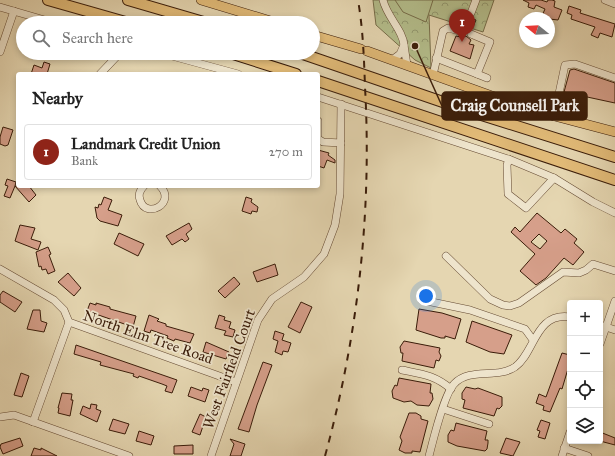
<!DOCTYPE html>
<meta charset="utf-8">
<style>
body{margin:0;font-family:"IM FELL Great Primer",serif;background:#f6f6f6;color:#222}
.controls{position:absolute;right:12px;bottom:12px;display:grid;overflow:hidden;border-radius:4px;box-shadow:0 2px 6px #0003}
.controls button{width:36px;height:36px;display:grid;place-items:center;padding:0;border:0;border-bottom:1px solid #e0e0e0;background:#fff;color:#222;font:20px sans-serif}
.compass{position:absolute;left:519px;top:12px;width:36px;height:36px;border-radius:50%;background:#fff;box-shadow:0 2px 6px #0003;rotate:288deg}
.you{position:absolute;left:426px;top:296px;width:14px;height:14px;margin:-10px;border:3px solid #fff;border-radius:50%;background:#1a73e8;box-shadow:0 0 0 6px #1a73e833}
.badge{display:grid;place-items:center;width:26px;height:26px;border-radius:50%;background:#8f2418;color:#fff;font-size:13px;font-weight:700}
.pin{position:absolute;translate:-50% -33px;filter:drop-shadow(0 1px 2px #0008)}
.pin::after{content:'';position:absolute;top:21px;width:14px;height:12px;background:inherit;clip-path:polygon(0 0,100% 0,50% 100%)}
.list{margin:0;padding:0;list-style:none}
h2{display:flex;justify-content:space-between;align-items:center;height:52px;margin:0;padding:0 16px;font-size:17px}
h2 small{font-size:13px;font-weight:400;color:#767676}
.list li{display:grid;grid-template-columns:26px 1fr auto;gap:12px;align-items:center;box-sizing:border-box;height:56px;margin:0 8px 8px;padding:0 8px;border:1px solid #e0e0e0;border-radius:4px}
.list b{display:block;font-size:15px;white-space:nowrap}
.list p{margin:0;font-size:13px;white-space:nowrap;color:#767676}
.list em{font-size:13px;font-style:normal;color:#767676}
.icon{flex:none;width:22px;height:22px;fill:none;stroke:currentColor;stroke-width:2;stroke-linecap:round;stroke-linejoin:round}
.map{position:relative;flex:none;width:615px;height:456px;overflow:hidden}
.search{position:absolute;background:#fff;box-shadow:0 2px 6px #0003;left:16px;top:16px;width:304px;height:44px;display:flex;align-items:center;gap:10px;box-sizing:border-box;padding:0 14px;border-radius:22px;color:#767676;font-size:15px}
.panel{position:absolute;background:#fff;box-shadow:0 2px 6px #0003;left:16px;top:72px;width:304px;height:116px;border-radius:4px}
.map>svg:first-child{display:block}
</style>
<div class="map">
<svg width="615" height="456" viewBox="0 0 615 456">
<defs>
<pattern id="park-crowns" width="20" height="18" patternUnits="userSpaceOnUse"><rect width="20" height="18" fill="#b4be8c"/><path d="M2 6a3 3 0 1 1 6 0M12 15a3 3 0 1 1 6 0" fill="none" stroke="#939a71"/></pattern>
</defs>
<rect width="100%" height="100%" fill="#e5d6b1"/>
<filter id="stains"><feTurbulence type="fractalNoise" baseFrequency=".005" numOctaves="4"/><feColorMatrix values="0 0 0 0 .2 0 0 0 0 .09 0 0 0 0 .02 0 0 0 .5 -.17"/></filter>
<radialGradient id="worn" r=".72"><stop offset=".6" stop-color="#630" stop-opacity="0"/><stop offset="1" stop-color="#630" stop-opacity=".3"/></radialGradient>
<polygon fill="url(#park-crowns)" stroke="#776d4a" points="373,0 494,0 483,32 429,15 431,68 415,60 376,25"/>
<polygon fill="#b4be8c" stroke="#776d4a" points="395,0 433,0 426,22 403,12"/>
<g fill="#d69f8a" stroke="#3a1c09" fill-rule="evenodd">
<polygon points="523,0 541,0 547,2 548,0 552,0 555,1 554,7 562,10 558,20 541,18 545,9 536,5 534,9 528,7 529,3"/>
<polygon points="569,6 581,10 580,13 615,24 612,37 600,33 598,38 591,35 595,27 571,19 572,15 567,13"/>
<polygon points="468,17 476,20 472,29 468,30 465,27"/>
<polygon points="456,36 461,37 466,36 471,40 469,44 474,45 470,59 450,51"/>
<polygon points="44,62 50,64 47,74 31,74 34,65 42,68"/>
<polygon points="574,69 615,83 615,103 564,92 570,70"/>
<polygon points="3,127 13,130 8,145 5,146 0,144 0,137"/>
<polygon points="318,150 329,153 328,155 335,160 335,163 327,160 324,168 318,166"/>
<polygon points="7,179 16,182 15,186 29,186 36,195 29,202 15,186 10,198 4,196 8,186 5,185"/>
<polygon points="104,197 112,200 108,210 122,215 118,226 100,221 97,218 95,207 98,208 99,204 101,205"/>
<polygon points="246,197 252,199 251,202 258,207 257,212 252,211 251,214 242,211"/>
<path d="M537,213L561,233L565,229L577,239L574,243L584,252L573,265L564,258L546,278L536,285L520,271L535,254L511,232L515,227L520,232ZM539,234L547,241L540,249L531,242Z"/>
<polygon points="189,223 192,229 186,234 189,239 185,242 182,239 172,245 166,236"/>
<polygon points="20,225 35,228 31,239 41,242 38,250 15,241"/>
<polygon points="119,233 144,244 138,256 114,244"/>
<polygon points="48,247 51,254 49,255 55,271 48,274 46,269 42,270 41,266 39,267 36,252"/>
<polygon points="275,264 278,275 257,282 253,272"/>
<polygon points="68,273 81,288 74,296 58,282"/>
<polygon points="234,277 240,284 225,298 218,291"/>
<polygon points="3,291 22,302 15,312 0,302 0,295"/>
<polygon points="301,302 312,307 300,333 288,327"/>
<polygon points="90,303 96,305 96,303 110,307 110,309 136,316 133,327 87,311"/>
<polygon points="419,309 442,313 461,319 455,339 445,336 445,338 441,338 416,330"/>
<polygon points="33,310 40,310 41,321 47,323 44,332 27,329"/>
<polygon points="149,315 159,319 157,321 166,324 166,326 194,334 190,343 175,339 174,341 167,338 168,336 151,330 150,333 144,331"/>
<polygon points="219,315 225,317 224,320 231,322 229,328 235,330 233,337 224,335 226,331 215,328"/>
<polygon points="472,321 512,335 504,354 490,352 466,342"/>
<polygon points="275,331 284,334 282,340 291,343 288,352 283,351 282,355 275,352 278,341 273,339"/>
<polygon points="404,341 440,348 439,352 441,356 439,361 436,360 434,368 402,361 403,353 401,353 400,347"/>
<polygon points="206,342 229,352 226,359 203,352"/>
<polygon points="76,345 177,380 172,393 165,391 167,386 162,384 139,376 138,378 133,376 134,374 100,365 101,362 74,354"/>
<polygon points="562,353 570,355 570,362 562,389 560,388 550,412 543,410 544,406 536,403 539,394 546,397"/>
<polygon points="263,362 272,365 257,405 249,432 238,429"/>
<polygon points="21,373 29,376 22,397 14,395"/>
<polygon points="399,378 431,384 430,393 432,393 433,399 429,406 417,405 411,401 404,402 393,398 392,391 395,385 397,386"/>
<polygon points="191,387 202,391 203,388 209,390 205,402 188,396"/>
<polygon points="466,387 475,389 478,388 502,397 502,406 499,409 497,408 494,416 463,408 465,400 462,399 462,393"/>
<polygon points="62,393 72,394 71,400 73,400 70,416 58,413 59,408 58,408"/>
<polygon points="91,404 97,405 96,409 101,411 97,422 80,414 83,406 90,409"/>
<polygon points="409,413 416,413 421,416 421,419 428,421 420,452 412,451 412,453 405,453 399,450 402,441 400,437"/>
<polygon points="200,414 206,417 200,435 192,432"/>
<polygon points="113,419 129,424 125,434 109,430"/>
<polygon points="541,420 550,423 545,439 538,437 540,431 537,430"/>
<polygon points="456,423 487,431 485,440 488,440 488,443 487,449 485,451 457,446 448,442 448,435 451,430 454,431"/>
<polygon points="139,431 154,436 151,445 136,441"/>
<polygon points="600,432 615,438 615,445 600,441"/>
<polygon points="20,438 23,446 3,454 0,447 1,444"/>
<polygon points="506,438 520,442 513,456 500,453"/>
<polygon points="230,439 245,444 241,456 230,456 234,444"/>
<polygon points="193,445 193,454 174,454 174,446"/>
<polygon points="34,448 41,450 41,448 57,456 31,456"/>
</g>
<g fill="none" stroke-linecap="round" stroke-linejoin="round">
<g stroke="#654a33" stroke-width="8">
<g id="minor">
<path d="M383,0C387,17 403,30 404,45"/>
<polyline points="605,0 615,4"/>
<polyline points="0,7 55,23"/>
<polyline points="471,13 476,0"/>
<polyline points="0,52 14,11"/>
<polyline points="161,53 238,74"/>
<polyline points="436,58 477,74 490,42 471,34"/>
<polyline points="392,60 400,54 404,45 407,65"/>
<polyline points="100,74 120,53"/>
<polyline points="477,74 487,78"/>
<polyline points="433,75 443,31 448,28 463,32"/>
<polyline points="318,97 511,160 554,178 593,202 615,213"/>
<polyline points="554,117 565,65 575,64 615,78"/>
<polyline points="318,121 318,135"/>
<polyline points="318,139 323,142 341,143"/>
<polyline points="509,159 507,165 508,194 526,208 554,178"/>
<path d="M144,186C140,190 138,195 140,200C146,220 177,203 160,186"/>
<polyline points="446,256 490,299 503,305 510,306 519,303 563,272 579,273 586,270 593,264 615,271"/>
<polyline points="0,269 54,300 64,310 69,322 236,382"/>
<polyline points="422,300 470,310 525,329 533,340"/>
<polyline points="600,325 615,330"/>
<polyline points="600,344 615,301"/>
<path d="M402,370C422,374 435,375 451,389"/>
<polyline points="443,409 489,424"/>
<polyline points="0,417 14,415 129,456"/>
<polyline points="33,422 69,322"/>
<polyline points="564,448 588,456"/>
<polyline points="211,456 258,320 272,299 304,277 324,254 335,225 340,194 341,104"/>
<path d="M429,456C433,441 444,394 454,384C470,367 497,379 515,367C535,353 535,312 570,317"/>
<polyline points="562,456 570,432"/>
</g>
</g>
<g stroke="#3a1c09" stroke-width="10">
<g id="major">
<polyline points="201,0 277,23"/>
<polyline points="313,35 361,49"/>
<polyline points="367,51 528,109 615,132"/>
</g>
</g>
<g stroke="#3a1c09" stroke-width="12">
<g id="highway">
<polyline points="48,0 129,23"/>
<polyline points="128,0 207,23"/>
<polyline points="230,53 296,74"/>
<polyline points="300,53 472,112 615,157"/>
<polyline points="318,81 615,180"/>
</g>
</g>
<use href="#minor" stroke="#eee4cc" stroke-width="7"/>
<use href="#major" stroke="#e2bb78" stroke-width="9"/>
<use href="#highway" stroke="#e2bb78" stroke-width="10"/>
<path stroke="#3a1c09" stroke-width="2" stroke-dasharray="7 7" stroke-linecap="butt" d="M325,456C358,336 372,212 365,87C364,58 363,29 358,0"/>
</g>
<g text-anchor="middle" stroke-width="3.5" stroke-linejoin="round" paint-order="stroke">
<g font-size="15" fill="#3a1c09" stroke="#eee4cc">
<text transform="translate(148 337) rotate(19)" y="5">North Elm Tree Road</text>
<text transform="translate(229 369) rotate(-70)" y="5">West Fairfield Court</text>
</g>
</g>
<path fill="none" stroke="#3a1c09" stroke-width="1.5" d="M415 46L442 106"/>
<circle fill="#3a1c09" stroke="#eee4cc" stroke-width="1.5" cx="415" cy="46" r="4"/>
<rect fill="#3a1c09" stroke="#3a1c09" stroke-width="1.5" x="442" y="92" width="145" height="28" rx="4"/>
<g font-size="16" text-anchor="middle" font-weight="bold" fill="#fff">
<text x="515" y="111">Craig Counsell Park</text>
</g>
<rect width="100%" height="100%" filter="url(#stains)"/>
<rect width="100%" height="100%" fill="url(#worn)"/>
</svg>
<div class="controls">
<button>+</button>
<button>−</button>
<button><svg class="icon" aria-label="locate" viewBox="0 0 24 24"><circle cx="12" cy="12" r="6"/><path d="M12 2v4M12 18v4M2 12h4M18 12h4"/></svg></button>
<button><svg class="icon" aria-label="layers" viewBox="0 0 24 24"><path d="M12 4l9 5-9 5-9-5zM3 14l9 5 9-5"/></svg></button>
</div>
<svg class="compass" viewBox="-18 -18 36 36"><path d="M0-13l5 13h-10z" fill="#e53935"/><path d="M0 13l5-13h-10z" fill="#767676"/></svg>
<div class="you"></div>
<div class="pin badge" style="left:462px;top:42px">1</div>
<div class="search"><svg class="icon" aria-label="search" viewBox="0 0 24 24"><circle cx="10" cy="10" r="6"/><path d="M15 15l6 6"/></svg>Search here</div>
<section class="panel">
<h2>Nearby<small></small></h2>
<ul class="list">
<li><span class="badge">1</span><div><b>Landmark Credit Union</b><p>Bank</p></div><em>270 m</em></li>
</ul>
</section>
</div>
